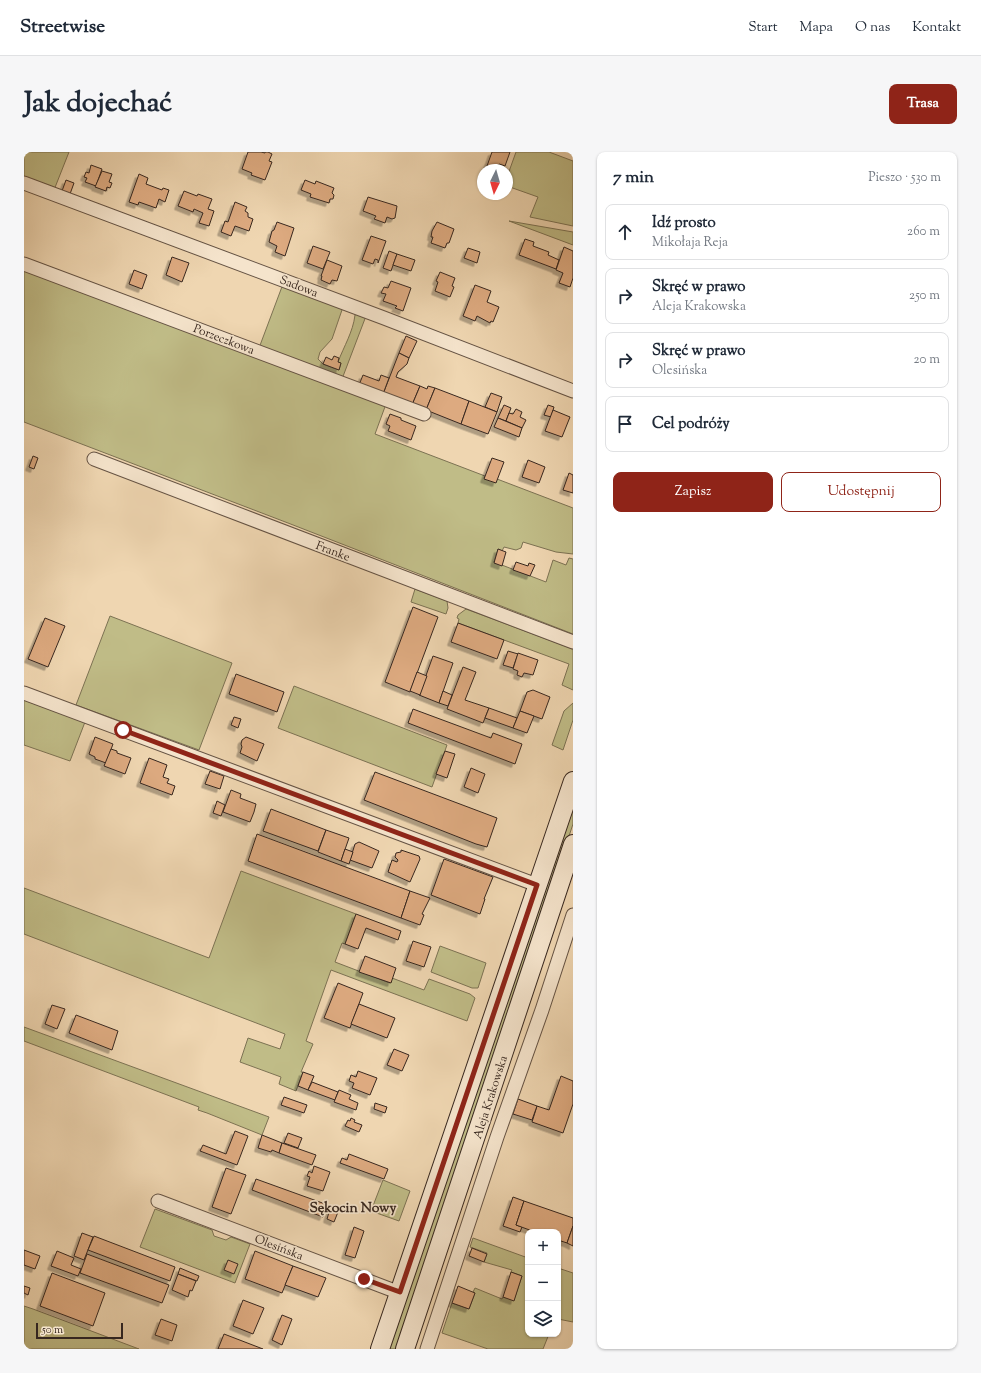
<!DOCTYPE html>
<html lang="pl">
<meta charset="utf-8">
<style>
body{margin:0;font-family:"Sorts Mill Goudy",serif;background:#f6f6f7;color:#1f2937}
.controls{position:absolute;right:12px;bottom:12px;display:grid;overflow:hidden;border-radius:8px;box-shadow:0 1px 3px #0004}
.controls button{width:36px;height:36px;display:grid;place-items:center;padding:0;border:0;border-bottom:1px solid #e0e1e3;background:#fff;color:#1f2937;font:20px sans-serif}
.compass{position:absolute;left:453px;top:12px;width:36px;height:36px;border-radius:50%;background:#fff;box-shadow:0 1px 3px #0004;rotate:185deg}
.scale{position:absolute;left:12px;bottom:10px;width:87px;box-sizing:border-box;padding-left:4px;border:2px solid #37271f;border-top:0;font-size:11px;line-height:14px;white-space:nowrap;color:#37271f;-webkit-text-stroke:3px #f5e4cc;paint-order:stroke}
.stop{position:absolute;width:12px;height:12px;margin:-9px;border:3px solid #8f2418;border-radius:50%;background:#fff}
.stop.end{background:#8f2418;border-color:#fff;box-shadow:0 1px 4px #0008}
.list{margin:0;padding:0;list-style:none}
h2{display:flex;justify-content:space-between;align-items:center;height:52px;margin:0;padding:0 16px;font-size:17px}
h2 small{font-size:13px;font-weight:400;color:#747a83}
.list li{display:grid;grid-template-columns:26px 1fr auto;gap:12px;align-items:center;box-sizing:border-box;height:56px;margin:0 8px 8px;padding:0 8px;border:1px solid #e0e1e3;border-radius:8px}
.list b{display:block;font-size:15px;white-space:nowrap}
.list p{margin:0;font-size:13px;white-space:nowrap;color:#747a83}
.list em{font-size:13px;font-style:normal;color:#747a83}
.actions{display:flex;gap:8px;padding:12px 16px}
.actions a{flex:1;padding:9px 0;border:1px solid #8f2418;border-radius:8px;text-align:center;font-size:14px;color:#8f2418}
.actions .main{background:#8f2418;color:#fff}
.icon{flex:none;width:22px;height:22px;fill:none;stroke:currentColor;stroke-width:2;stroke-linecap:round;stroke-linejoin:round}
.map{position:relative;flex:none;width:549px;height:1197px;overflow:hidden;border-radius:8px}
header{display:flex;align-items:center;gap:24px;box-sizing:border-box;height:56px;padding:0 20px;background:#fff;border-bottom:1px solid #e0e1e3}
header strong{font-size:19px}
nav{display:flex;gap:22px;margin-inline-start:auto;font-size:14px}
.intro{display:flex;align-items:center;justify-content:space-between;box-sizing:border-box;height:96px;padding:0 24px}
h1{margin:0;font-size:28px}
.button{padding:10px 18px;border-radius:8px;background:#8f2418;color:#fff;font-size:14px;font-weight:700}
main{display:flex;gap:24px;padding:0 24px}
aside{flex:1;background:#fff;border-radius:8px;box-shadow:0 1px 3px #0004}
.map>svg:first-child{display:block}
</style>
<header>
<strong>Streetwise</strong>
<nav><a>Start</a><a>Mapa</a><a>O nas</a><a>Kontakt</a></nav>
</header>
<div class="intro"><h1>Jak dojechać</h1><a class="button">Trasa</a></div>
<main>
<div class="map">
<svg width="549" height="1197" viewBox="0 0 549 1197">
<defs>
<filter id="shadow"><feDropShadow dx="-3.5" dy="3.5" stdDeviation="0" flood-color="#0004"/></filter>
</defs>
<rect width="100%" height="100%" fill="#efd6b1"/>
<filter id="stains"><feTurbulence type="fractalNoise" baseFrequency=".005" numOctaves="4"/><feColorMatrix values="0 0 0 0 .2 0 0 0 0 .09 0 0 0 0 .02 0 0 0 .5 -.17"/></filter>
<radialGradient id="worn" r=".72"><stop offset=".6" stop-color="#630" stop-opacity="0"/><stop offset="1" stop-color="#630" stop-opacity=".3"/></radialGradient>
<g fill="#c0bc87" stroke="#7c7253">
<polygon points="0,0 45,0 30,38 0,27"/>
<polygon points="492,0 525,0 549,9 549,74 506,65 514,45 483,34 483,25"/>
<polygon points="485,69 549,80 549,93"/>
<polygon points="0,115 362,252 351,282 461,324 460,326 473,327 549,356 549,402 532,400 499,390 497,396 492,398 480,395 478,399 474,397 470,410 522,430 529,408 542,413 545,406 549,407 549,482 264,371 0,270"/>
<path d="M259,132L319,155L308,187L296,200L294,207L299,212L315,218L317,211L314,210C320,194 329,180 331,163L335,161L342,164L318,227L235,196Z"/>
<polygon points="391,437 423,449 424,456 422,462 387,450"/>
<polygon points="442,457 549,497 549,538 538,533 545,512 434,471 435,467 433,466 434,463"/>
<polygon points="86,464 208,511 175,598 52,553"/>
<polygon points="270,534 423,593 408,635 254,576"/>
<polygon points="0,548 61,570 46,609 0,593"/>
<polygon points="549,551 549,568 539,598 528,593 540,559"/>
<polygon points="549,650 549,672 374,1197 364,1197"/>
<polygon points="217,719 332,762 321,792 318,791 311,810 366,831 368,826 400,838 405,827 446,842 451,846 443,869 307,818 282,889 289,892 277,920 279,920 272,939 255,932 257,925 216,910 224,886 256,897 261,882 0,782 0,736 185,806"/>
<polygon points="416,794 462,811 454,836 448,836 407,820"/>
<polygon points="0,875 245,965 238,983 183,961 174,958 175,955 0,889"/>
<polygon points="359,1028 386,1039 375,1069 347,1059"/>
<polygon points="131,1057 188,1078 190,1084 202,1088 207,1085 226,1092 211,1131 116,1095"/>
<polygon points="449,1086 504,1106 504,1182 525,1182 519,1197 464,1197 418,1181 428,1151 445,1157 451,1141 449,1140 451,1136 478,1147 479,1145 490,1148 498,1124 487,1120 488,1118 460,1110 463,1101 446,1095"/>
<polygon points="534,1116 549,1121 549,1170 534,1167"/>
<polygon points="0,1154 9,1157 115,1197 0,1197"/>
</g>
<g fill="#ddaa80" stroke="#37271f" filter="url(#shadow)">
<polygon points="224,0 237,0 241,1 241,0 244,0 248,2 245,9 248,10 241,28 227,23 228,21 218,17"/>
<polygon points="468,0 486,0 481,14 475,12 473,17 463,14"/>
<polygon points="67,13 78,17 72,34 61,30 63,26 60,25 62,20 65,21"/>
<polygon points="78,19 88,22 85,30 88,31 86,36 83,35 82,39 71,35"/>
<polygon points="115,22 124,26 122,32 138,38 139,36 145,38 141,50 135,47 132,56 115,50 114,53 105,50"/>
<polygon points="42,28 50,31 46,42 38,39"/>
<polygon points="281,28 291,32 292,29 310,36 308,41 310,43 309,47 306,47 305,51 286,45 287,42 277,38"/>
<polygon points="160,39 173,44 174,42 188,47 184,57 190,59 185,74 175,71 179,61 170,57 169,60 154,54"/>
<polygon points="344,45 373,54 371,66 368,67 363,65 361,71 350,67 352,64 339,59"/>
<polygon points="211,50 223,55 221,59 224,61 224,65 229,67 225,79 211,74 207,84 197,80 201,69 204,70"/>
<polygon points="253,70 270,76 261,104 251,100 253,94 245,90 248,79 250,78"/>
<polygon points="413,70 430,77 425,91 423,91 421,96 407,91 409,85 407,85 408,79"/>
<polygon points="347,84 362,89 354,111 354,108 351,107 349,112 338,108"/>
<polygon points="501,87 510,90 509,94 525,100 524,103 535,108 532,117 495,103"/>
<polygon points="289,94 306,100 299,117 283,111"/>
<polygon points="540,95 549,99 549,126 546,135 535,131 539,121 532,118"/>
<polygon points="444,96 456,100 453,111 440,106"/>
<polygon points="365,99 373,102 367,119 359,116"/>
<polygon points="373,102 391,108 387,119 369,113"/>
<polygon points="148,105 165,111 158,130 142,123"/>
<polygon points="303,108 318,114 313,129 308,128 306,132 297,128 298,124 297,124"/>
<polygon points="110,118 123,123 118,137 105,132"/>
<polygon points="416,120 431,126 428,134 430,135 426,145 411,139 414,130 412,129"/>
<polygon points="367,129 387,136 379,159 371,156 373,154 359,149 362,142 357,141 360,135 364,136"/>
<polygon points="451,133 467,139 463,150 475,155 469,170 467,169 466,171 453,164 451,169 439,164"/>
<polygon points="382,184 393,189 385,206 375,201"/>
<polygon points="375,201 385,206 383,212 374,220 372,225 396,234 388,253 359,242"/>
<polygon points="310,204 315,206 314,210 317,211 315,218 299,212 302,205 308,208"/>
<polygon points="339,223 355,229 357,223 365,226 359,242 335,233"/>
<polygon points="396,234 403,237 404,234 411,236 402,258 388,253"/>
<polygon points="411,236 445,249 437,272 402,258"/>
<polygon points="467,241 478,245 473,260 461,255"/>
<polygon points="445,249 473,260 464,282 437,272"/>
<polygon points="480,253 487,256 482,269 474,266"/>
<polygon points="524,253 530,255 527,265 520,263"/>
<polygon points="492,257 498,260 496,265 502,268 498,276 482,269 485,261 489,262"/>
<polygon points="529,258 546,265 538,285 521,279"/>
<polygon points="366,262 377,266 377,268 392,274 387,288 364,279 366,274 362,272"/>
<polygon points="474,266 498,276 495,285 470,275"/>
<polygon points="9,304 14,306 10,317 5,315"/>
<polygon points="468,306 480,310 472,331 460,327"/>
<polygon points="504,308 521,315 515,331 498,325"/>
<polygon points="545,321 549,323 549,341 539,338"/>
<polygon points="474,397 482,400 478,414 470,411"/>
<polygon points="492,410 504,414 505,411 511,413 506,424 489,418"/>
<polygon points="389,455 414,465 386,540 361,530"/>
<polygon points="21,466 41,474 24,515 4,507"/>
<polygon points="434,471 480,488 473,507 427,490"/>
<polygon points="484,499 494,502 489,516 479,513"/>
<polygon points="494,501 514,508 509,523 500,521 498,525 493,523 494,519 489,517"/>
<polygon points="409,504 429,511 415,551 395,543"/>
<polygon points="439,515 452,520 441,548 465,556 459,571 423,557"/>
<polygon points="393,520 403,524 396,543 386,539"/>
<polygon points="212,522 260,540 253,560 205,542"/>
<polygon points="509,538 526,545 518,567 496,559 503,540"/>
<polygon points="419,539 428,543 424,554 415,551"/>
<polygon points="465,556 493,566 489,576 461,566"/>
<polygon points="389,557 467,586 469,581 498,592 491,612 384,571"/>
<polygon points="496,559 510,564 503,581 489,576"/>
<polygon points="210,565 217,567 214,576 207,573"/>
<polygon points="71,585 89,592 82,611 71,607 71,605 65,602"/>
<polygon points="222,585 240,592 233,609 216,601 218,595 217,592 218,588"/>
<polygon points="87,597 93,599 93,601 107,606 101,622 80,614"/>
<polygon points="421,599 431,602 423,626 412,622"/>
<polygon points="125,606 143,613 139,625 145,627 143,631 151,634 148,643 116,631"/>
<polygon points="447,616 461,622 454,641 440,635"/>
<polygon points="186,619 200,624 196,637 181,632"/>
<polygon points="351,620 473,666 463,695 452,692 340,648"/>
<polygon points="207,638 217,642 216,646 232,652 230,660 226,670 199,660"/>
<polygon points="193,649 201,653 197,664 189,661"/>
<polygon points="247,657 302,678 294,699 239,679"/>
<polygon points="302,678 325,686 317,709 294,700"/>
<polygon points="233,682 386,739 377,766 224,709"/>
<polygon points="335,690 355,699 348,716 326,708 331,692"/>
<polygon points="321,697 329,700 325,712 317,709"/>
<polygon points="377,698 395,704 396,707 386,730 364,720 368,708 373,710 374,708 371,705 372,701 377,700"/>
<polygon points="420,707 469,725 460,747 461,747 456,762 407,743"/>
<polygon points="386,739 406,746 398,762 400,763 396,773 377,766"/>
<polygon points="332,762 377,779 374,788 342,776 334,797 321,792"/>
<polygon points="389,789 407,795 400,815 382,809"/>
<polygon points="341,804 372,816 367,831 335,820"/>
<polygon points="314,831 339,841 326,876 300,866"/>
<polygon points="335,852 371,866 363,886 327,872"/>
<polygon points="28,853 41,857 33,877 21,872"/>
<polygon points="52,863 94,879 88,898 45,881"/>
<polygon points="370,897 385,903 378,919 363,913"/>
<polygon points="334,919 353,926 346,943 328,936 330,931 325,929 327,923 332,925"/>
<polygon points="279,920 290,924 284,938 274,934"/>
<polygon points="537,924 549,929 549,952 539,981 508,970 513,954 525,958"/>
<polygon points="288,930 314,940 311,948 284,938"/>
<polygon points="315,938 327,943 325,947 334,951 332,958 310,950"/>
<polygon points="260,945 283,953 280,961 257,953"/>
<polygon points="494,947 513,954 508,968 489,962"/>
<polygon points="351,951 363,955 361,961 350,957"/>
<polygon points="327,966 331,968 330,970 338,973 335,980 321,974 324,968 326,969"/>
<polygon points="211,979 224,984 213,1013 176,999 179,993 202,1002"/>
<polygon points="264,981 278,986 274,996 260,991"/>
<polygon points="238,983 258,991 255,1001 248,998 247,1000 234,996"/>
<polygon points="258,991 292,1003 288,1013 255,1001"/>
<polygon points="325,1002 364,1017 360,1027 316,1011 318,1006 323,1008"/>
<polygon points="290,1014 306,1020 299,1039 283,1034 286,1025 283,1024 285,1019 288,1021"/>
<polygon points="202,1016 222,1023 207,1062 188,1055"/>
<polygon points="232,1027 304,1053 299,1065 228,1038"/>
<polygon points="489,1045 500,1049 492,1073 498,1075 496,1080 479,1074"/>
<polygon points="500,1049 549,1066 549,1074 543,1091 534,1088 534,1080 511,1080 492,1073"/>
<polygon points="306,1057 314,1060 310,1070 303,1067"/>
<polygon points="549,1074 549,1094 543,1091"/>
<polygon points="330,1075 340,1079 331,1106 321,1103"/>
<polygon points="58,1081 69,1085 60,1108 50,1104"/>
<polygon points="70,1084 151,1115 146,1129 64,1098"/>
<polygon points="448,1096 463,1102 460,1110 445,1104"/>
<polygon points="0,1098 16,1104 11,1117 0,1113"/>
<polygon points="33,1099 50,1106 47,1113 57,1117 54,1124 27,1114"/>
<polygon points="231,1099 269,1114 258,1141 221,1127"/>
<polygon points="63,1102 145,1133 138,1151 56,1121"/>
<polygon points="204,1108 214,1112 210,1122 200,1118"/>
<polygon points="269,1114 302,1126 294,1145 261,1133"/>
<polygon points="156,1116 175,1124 173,1129 154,1122"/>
<polygon points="487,1120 498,1124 490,1149 479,1145"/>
<polygon points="28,1121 81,1141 69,1174 16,1154"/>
<polygon points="154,1122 172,1129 168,1139 166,1138 164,1145 148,1138"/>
<polygon points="0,1134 6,1136 4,1143 0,1141"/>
<polygon points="434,1134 451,1141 445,1157 428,1151"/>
<polygon points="219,1148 240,1156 229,1182 209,1174"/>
<polygon points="258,1163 268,1167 258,1193 248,1188"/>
<polygon points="137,1167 153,1173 148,1189 131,1183"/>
<polygon points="200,1182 239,1197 194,1197"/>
</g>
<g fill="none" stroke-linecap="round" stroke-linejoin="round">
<g stroke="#655344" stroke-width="15">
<g id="street">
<polyline points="0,31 360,166 549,239"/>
<polyline points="0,112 400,262"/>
<polyline points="70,307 549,490"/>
<polyline points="0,541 513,733"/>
<polyline points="134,1049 376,1141"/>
<polyline points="403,1197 473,985 518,858 549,763"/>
</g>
</g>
<g stroke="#37271f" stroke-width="20">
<g id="secondary">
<polyline points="356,1197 549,629"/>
<polyline points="381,1197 549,692"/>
</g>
</g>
<use href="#street" stroke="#f5e4cc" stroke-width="13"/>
<use href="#secondary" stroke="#f5e4cc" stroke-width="18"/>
</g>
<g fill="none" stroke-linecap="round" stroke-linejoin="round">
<polyline stroke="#8f2418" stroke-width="5" points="99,578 513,733 376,1140 340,1127"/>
</g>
<g text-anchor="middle" stroke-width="3.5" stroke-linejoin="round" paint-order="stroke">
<g font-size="12" fill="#37271f" stroke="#f5e4cc">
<text transform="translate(275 134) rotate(21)" y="4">Sadowa</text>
<text transform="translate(200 187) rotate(21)" y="4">Porzeczkowa</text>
<text transform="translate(309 399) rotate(21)" y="4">Franke</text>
<text transform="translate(466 945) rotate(-72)" y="4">Aleja Krakowska</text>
<text transform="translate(255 1095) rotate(21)" y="4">Olesińska</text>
</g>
<g font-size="14" font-weight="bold" fill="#37271f" stroke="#f5e4cc">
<text x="329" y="1060">Sękocin Nowy</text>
</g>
</g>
<rect width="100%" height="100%" filter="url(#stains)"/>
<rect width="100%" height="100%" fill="url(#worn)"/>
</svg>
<div class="controls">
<button>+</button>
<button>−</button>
<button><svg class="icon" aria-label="layers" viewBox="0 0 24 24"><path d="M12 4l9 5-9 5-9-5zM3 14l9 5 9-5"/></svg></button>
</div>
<svg class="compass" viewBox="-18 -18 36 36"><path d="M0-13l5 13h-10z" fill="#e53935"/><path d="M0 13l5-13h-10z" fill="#747a83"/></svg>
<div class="scale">50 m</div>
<div class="stop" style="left:99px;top:578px"></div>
<div class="stop end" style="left:340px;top:1127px"></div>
</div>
<aside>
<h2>7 min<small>Pieszo · 530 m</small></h2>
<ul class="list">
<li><svg class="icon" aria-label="ahead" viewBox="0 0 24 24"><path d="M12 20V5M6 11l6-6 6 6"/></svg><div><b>Idź prosto</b><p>Mikołaja Reja</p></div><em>260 m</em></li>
<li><svg class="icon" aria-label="right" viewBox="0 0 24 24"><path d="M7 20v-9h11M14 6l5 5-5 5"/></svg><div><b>Skręć w prawo</b><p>Aleja Krakowska</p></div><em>250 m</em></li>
<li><svg class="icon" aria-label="right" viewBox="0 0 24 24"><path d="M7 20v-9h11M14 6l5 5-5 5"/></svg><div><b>Skręć w prawo</b><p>Olesińska</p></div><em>20 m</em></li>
<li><svg class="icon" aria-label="arrive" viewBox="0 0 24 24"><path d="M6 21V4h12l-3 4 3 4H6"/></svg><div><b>Cel podróży</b></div></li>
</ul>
<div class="actions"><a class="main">Zapisz</a><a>Udostępnij</a></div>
</aside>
</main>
